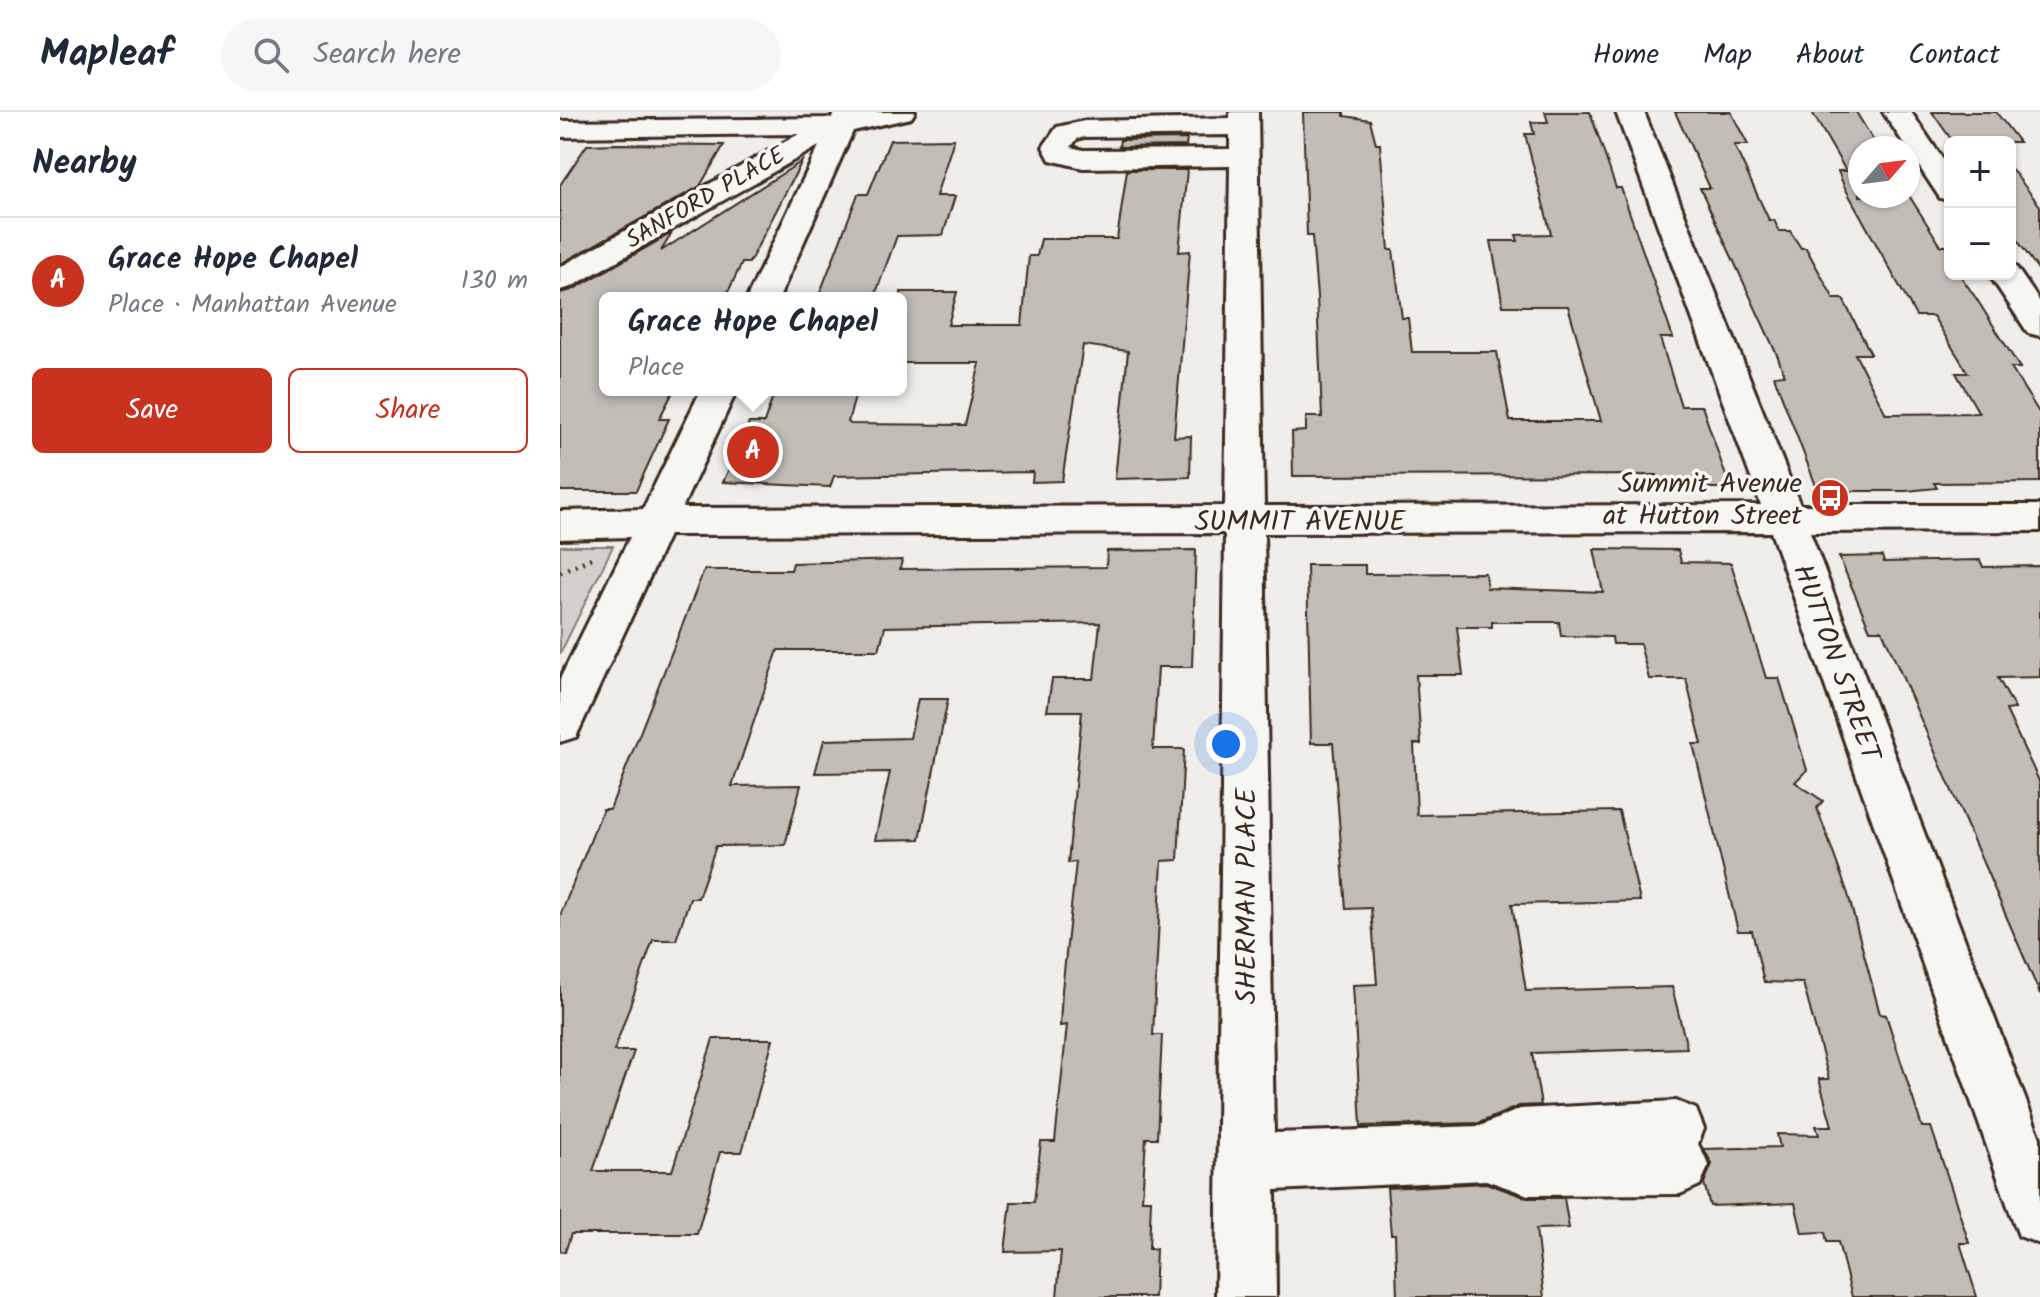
<!DOCTYPE html>
<meta charset="utf-8">
<style>
body{margin:0;font-family:Kalam,sans-serif;background:#f6f6f7;color:#1f2937}
.controls{position:absolute;right:24px;top:24px;display:grid;overflow:hidden;border-radius:12px;box-shadow:0 2px 6px #0004}
.controls button{width:72px;height:72px;display:grid;place-items:center;padding:0;border:0;border-bottom:2px solid #e0e1e3;background:#fff;color:#1f2937;font:40px sans-serif}
.compass{position:absolute;left:1288px;top:24px;width:72px;height:72px;border-radius:50%;background:#fff;box-shadow:0 2px 6px #0004;rotate:62deg}
.you{position:absolute;left:666px;top:632px;width:28px;height:28px;margin:-20px;border:6px solid #fff;border-radius:50%;background:#1a73e8;box-shadow:0 0 0 12px #1a73e833}
.badge{display:grid;place-items:center;width:52px;height:52px;border-radius:50%;background:#c8321e;color:#fff;font-size:26px;font-weight:700}
.pin{position:absolute;translate:-50% -50%;border:4px solid #fff;box-shadow:0 2px 8px #0006}
.popup{position:absolute;left:39px;top:180px;width:308px;height:104px;box-sizing:border-box;display:grid;place-content:center;border-radius:12px;background:#fff;filter:drop-shadow(0 2px 6px #0005);font-size:26px;white-space:nowrap;color:#747a83}
.popup b{font-size:30px;color:#1f2937}
.popup::after{content:'';position:absolute;left:50%;top:100%;margin-left:-16px;border:16px solid transparent;border-top-color:#fff}
.list{margin:0;padding:0;list-style:none}
h2{display:flex;justify-content:space-between;align-items:center;height:104px;margin:0;padding:0 32px;font-size:34px}
h2 small{font-size:26px;font-weight:400;color:#747a83}
.list li{display:grid;grid-template-columns:52px 1fr auto;gap:24px;align-items:center;box-sizing:border-box;height:128px;padding:0 32px;border-top:2px solid #e0e1e3}
.list b{display:block;font-size:30px;white-space:nowrap}
.list p{margin:0;font-size:26px;white-space:nowrap;color:#747a83}
.list em{font-size:26px;font-style:normal;color:#747a83}
.actions{display:flex;gap:16px;padding:24px 32px}
.actions a{flex:1;padding:18px 0;border:2px solid #c8321e;border-radius:12px;text-align:center;font-size:28px;color:#c8321e}
.actions .main{background:#c8321e;color:#fff}
.icon{flex:none;width:44px;height:44px;fill:none;stroke:currentColor;stroke-width:2;stroke-linecap:round;stroke-linejoin:round}
.map{position:relative;flex:none;width:1480px;height:1185px;overflow:hidden}
header{display:flex;align-items:center;gap:48px;box-sizing:border-box;height:112px;padding:0 40px;background:#fff;border-bottom:2px solid #e0e1e3}
header strong{font-size:38px}
nav{display:flex;gap:44px;margin-inline-start:auto;font-size:28px}
.search{width:560px;height:72px;background:#f6f6f7;display:flex;align-items:center;gap:20px;box-sizing:border-box;padding:0 28px;border-radius:44px;color:#747a83;font-size:30px}
main{display:flex}
aside{flex:1;background:#fff}
.map>svg:first-child{display:block}
</style>
<header>
<strong>Mapleaf</strong>
<div class="search"><svg class="icon" aria-label="search" viewBox="0 0 24 24"><circle cx="10" cy="10" r="6"/><path d="M15 15l6 6"/></svg>Search here</div>
<nav><a>Home</a><a>Map</a><a>About</a><a>Contact</a></nav>
</header>
<main>
<aside>
<h2>Nearby<small></small></h2>
<ul class="list">
<li><span class="badge">A</span><div><b>Grace Hope Chapel</b><p>Place · Manhattan Avenue</p></div><em>130 m</em></li>
</ul>
<div class="actions"><a class="main">Save</a><a>Share</a></div>
</aside>
<div class="map">
<svg width="1480" height="1185" viewBox="0 0 1480 1185">
<rect width="100%" height="100%" fill="#efeeea"/>
<filter id="ink" filterUnits="userSpaceOnUse"><feTurbulence type="fractalNoise" baseFrequency=".0125" numOctaves="2"/><feDisplacementMap in="SourceGraphic" scale="16" xChannelSelector="R" yChannelSelector="G"/><feConvolveMatrix kernelMatrix="1 2 1 2 8 2 1 2 1" color-interpolation-filters="sRGB"/></filter>
<g filter="url(#ink)">
<polygon fill="#d4d1cc" stroke="#887e75" stroke-width="2" points="0,434 53,434 0,542"/>
<g fill="#c2bdb7" stroke="#3b2a1e" stroke-width="2">
<polygon points="743,0 784,0 784,4 810,8 816,32 820,32 829,138 833,138 842,206 848,206 852,240 937,240 950,309 1041,309 1008,194 943,194 931,129 958,129 956,123 991,122 965,22 974,22 971,10 988,10 985,0 1030,0 1056,76 1061,76 1113,226 1100,226 1121,294 1142,294 1170,376 1101,376 1097,363 733,364 732,320 746,319 746,305 762,305 757,185 752,124 747,124"/>
<polygon points="1115,0 1171,0 1188,33 1174,33 1209,108 1214,108 1219,119 1230,119 1241,136 1246,136 1274,187 1283,187 1311,242 1295,242 1326,302 1419,301 1396,261 1408,261 1373,204 1356,204 1284,74 1278,59 1286,59 1252,0 1296,0 1318,36 1300,36 1300,84 1348,82 1381,134 1390,134 1390,162 1399,162 1416,186 1460,256 1451,256 1480,302 1480,370 1374,371 1377,376 1346,379 1258,379 1214,264 1224,263 1218,245 1140,76 1150,76"/>
<polygon points="1372,0 1436,0 1459,30 1393,30"/>
<polygon points="394,27 376,84 395,84 383,123 337,124 314,186 258,186 298,82 308,82 330,28"/>
<polygon points="627,27 626,34 559,35 560,28"/>
<polygon points="27,33 56,32 164,33 140,74 0,152 0,73"/>
<polygon points="242,49 189,151 182,151 165,186 45,186 45,278 114,278 99,307 109,307 76,379 0,379 0,181 12,178 112,121 101,139"/>
<polygon points="1450,55 1480,94 1480,160 1450,118"/>
<polygon points="567,58 627,58 619,140 630,139 614,325 631,324 630,365 555,367 568,239 523,233 502,369 472,370 473,360 274,364 270,375 163,370 189,311 204,311 215,278 297,278 288,310 291,312 405,313 420,251 341,251 341,180 397,180 388,213 462,213 469,144 477,144 481,127 557,127"/>
<polygon points="1034,437 1118,438 1121,450 1171,451 1206,566 1219,566 1247,658 1235,670 1263,689 1257,696 1288,782 1320,902 1326,903 1362,1015 1371,1015 1390,1072 1409,1131 1400,1131 1417,1185 1292,1185 1278,1130 1267,1130 1265,1120 1242,1121 1235,1091 1150,1094 1144,1071 1152,1052 1144,1037 1220,1035 1217,1022 1259,1023 1256,1014 1272,1014 1259,967 1269,967 1243,871 1204,870 1192,819 1178,819 1133,632 1142,632 1126,567 1089,567 1080,532 1053,532 1052,525 1001,524 999,510 932,510 932,515 897,515 903,563 856,563 861,632 854,632 857,703 1059,699 1080,789 952,792 966,879 1112,875 1127,936 972,941 981,993 959,994 919,1011 801,1014 793,873 817,872 811,796 786,797 773,631 751,631 747,453 805,453 805,462 925,461 927,476 1043,480"/>
<polygon points="636,438 632,555 598,555 593,637 624,637 618,748 602,749 593,923 602,923 597,1026 586,1026 582,1088 591,1088 589,1137 596,1137 594,1185 497,1185 501,1139 445,1140 451,1090 474,1090 481,1030 495,1030 507,913 500,914 502,878 516,750 508,751 522,599 487,599 492,567 534,567 540,511 325,515 319,538 218,538 172,674 241,673 225,733 156,734 138,786 130,786 116,828 93,828 54,939 74,939 33,1059 112,1059 153,927 213,927 182,1040 160,1040 137,1122 11,1122 5,1140 0,1139 0,804 43,697 50,697 144,458 231,458 233,451 342,448 340,457 546,455 547,439"/>
<polygon points="1322,444 1324,450 1420,448 1423,455 1480,454 1480,565 1438,566 1455,597 1446,598 1480,671 1480,882 1322,518 1310,518 1279,445"/>
<polygon points="358,587 388,587 360,727 315,728 330,660 255,661 264,628 350,626"/>
<polygon points="926,1071 967,1086 1004,1086 1009,1116 976,1117 984,1185 837,1185 835,1122 831,1122 827,1076"/>
</g>
<g fill="none" stroke-linecap="round" stroke-linejoin="round">
<g stroke="#3b2a1e" stroke-width="6">
<g id="minor">
<polygon points="274,0 355,0 351,6 293,19 219,186 187,186 259,34 11,175 0,178 0,155 239,22 0,25 0,9 272,6"/>
<path d="M670,0H698L704,394L1201,393L1056,0H1084L1240,393H1480V419L1250,420L1480,1026V1132L1459,1124L1451,1103L1211,420L704,421L714,1021L920,1014L960,997L1116,989L1136,997L1144,1017L1138,1032L1149,1053L1140,1073L1120,1082L968,1083L926,1068L715,1078L716,1185H656L665,421L109,423L16,625L0,630V567L70,425L0,427V399L83,397L141,278H177L122,396L665,394L670,54L523,56L490,48L483,35L497,15L524,9L670,6ZM670,23V37L523,38L511,35L517,27L524,25Z"/>
<polygon points="1323,0 1351,0 1390,58 1390,89 1380,86"/>
<polygon points="1450,154 1456,155 1480,190 1480,224 1468,221 1429,162 1450,162"/>
</g>
</g>
<polyline stroke="#3b2a1e" stroke-width="5" stroke-dasharray="2 6" stroke-linecap="butt" points="0,460 32,446"/>
<use href="#minor" fill="#f6f6f2" fill-rule="evenodd"/>
</g>
</g>
<defs>
<g id="bus-disc" transform="scale(2)"><circle r="9.5" fill="#c8321e" stroke="#f6f6f2"/><path d="M-5-6H5V4H4V6H2V4H-2V6H-4V4H-5ZM-3.5-4V0h7V-4ZM-3.5 1.2v1.5H-2V1.2ZM2 1.2v1.5H3.5V1.2Z" fill="#fff"/></g>
</defs>
<g fill-rule="evenodd">
<use href="#bus-disc" x="1270" y="386"/>
</g>
<g text-anchor="middle" stroke-width="7" stroke-linejoin="round" paint-order="stroke">
<g font-size="24" fill="#3b2a1e" stroke="#f6f6f2">
<text transform="translate(145 85) rotate(-30)" y="8">SANFORD PLACE</text>
</g>
<g font-size="28" fill="#3b2a1e" stroke="#f6f6f2" text-anchor="end">
<text x="1242" y="380">Summit Avenue<tspan x="1242" dy="32">at Hutton Street</tspan></text>
</g>
<g font-size="28" fill="#3b2a1e" stroke="#f6f6f2">
<text x="740" y="418">SUMMIT AVENUE</text>
<text transform="translate(1278 550) rotate(70)" y="10">HUTTON STREET</text>
<text transform="translate(685 784) rotate(-90)" y="10">SHERMAN PLACE</text>
</g>
</g>
</svg>
<div class="controls">
<button>+</button>
<button>−</button>
</div>
<svg class="compass" viewBox="-18 -18 36 36"><path d="M0-13l5 13h-10z" fill="#e53935"/><path d="M0 13l5-13h-10z" fill="#747a83"/></svg>
<div class="you"></div>
<div class="pin badge" style="left:193px;top:340px">A</div>
<div class="popup"><b>Grace Hope Chapel</b>Place</div>
</div>
</main>
